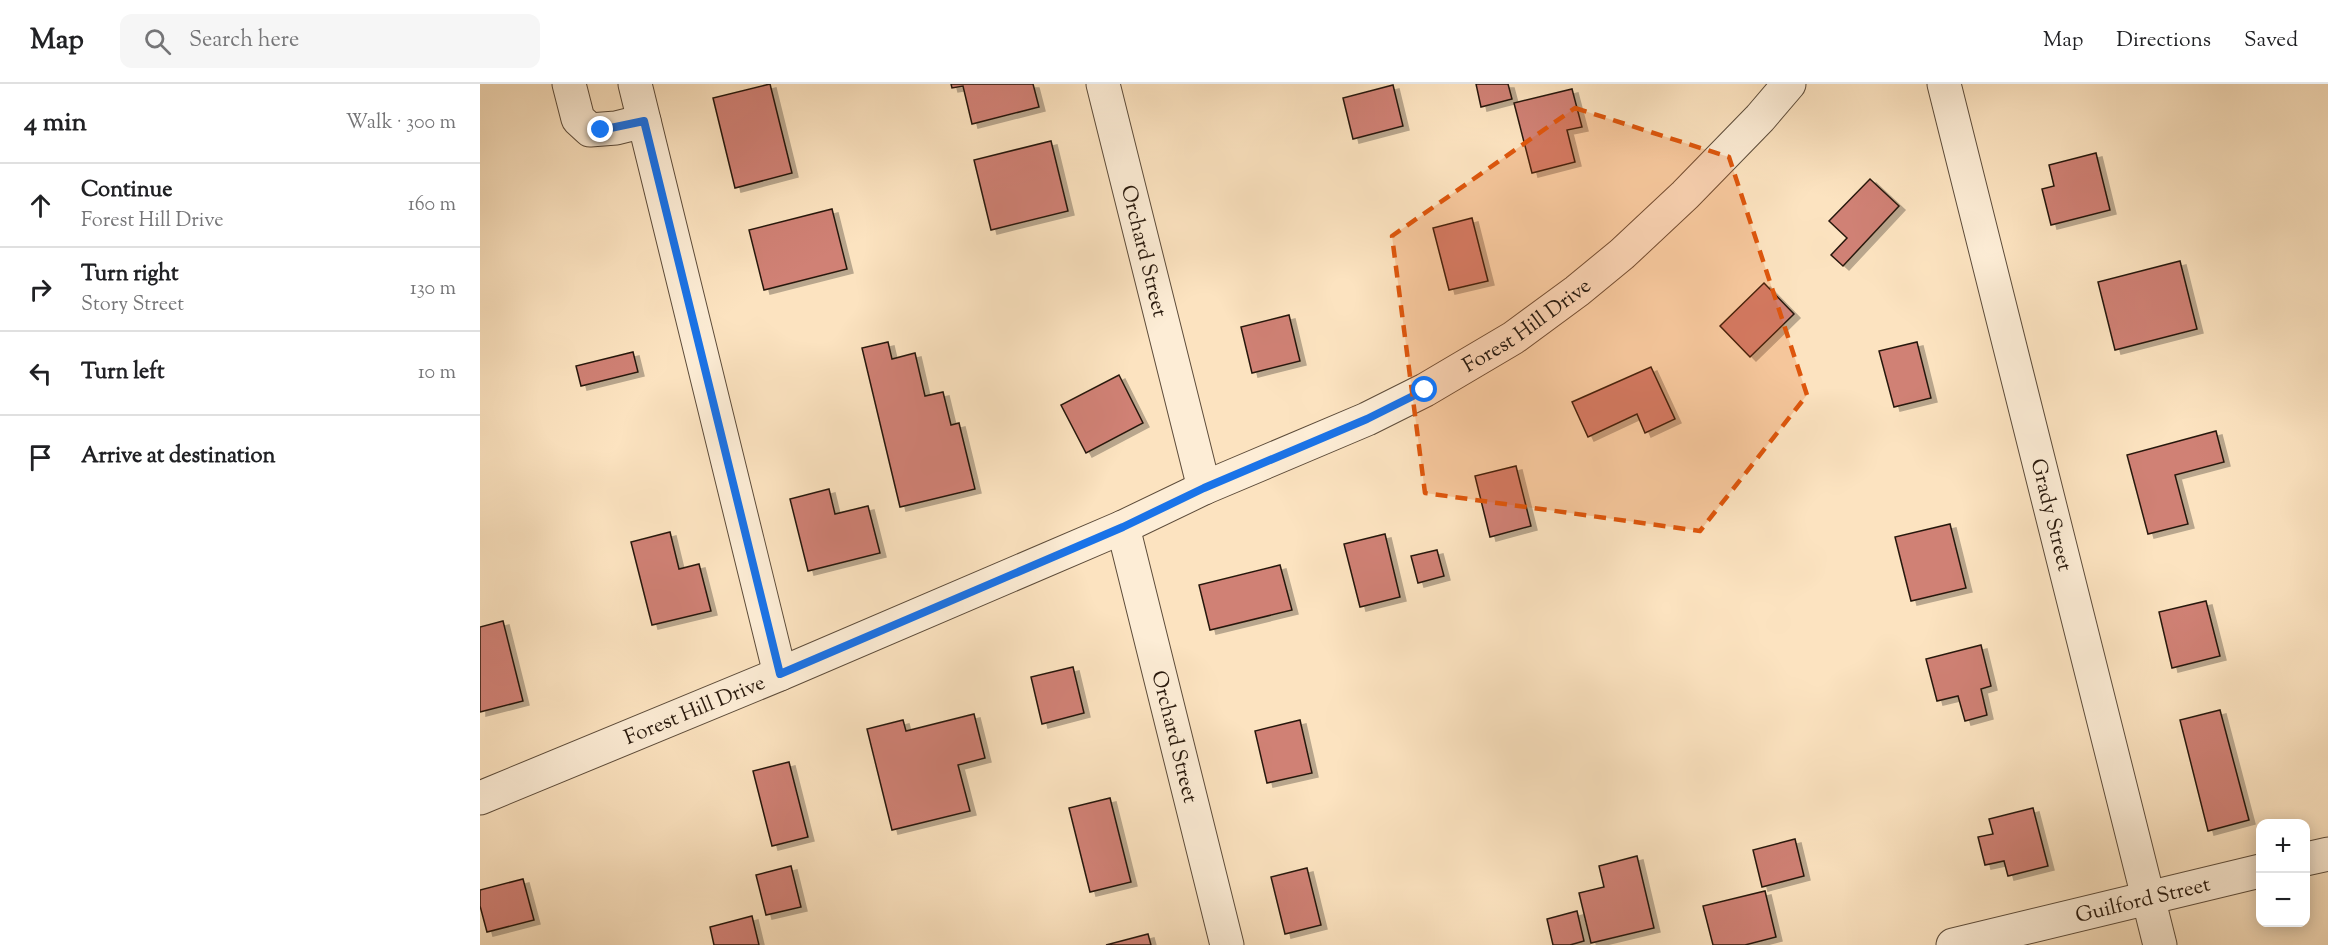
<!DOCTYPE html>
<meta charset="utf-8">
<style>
body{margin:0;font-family:"Sorts Mill Goudy",serif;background:#f6f6f6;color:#202124}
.controls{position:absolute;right:18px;bottom:18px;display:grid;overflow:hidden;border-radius:12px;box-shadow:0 3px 15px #0003}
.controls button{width:54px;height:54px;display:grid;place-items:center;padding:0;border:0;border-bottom:2px solid #e0e0e0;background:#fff;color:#202124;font:30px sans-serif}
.stop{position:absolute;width:18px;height:18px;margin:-14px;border:4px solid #1a73e8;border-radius:50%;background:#fff}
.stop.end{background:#1a73e8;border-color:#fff;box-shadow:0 2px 6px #0008}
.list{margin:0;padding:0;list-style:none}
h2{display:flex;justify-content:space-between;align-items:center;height:78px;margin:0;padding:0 24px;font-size:26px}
h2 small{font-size:20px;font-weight:400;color:#757577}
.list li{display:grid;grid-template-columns:39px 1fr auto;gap:18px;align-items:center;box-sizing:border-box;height:84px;padding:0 24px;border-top:2px solid #e0e0e0}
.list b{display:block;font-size:22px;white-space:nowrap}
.list p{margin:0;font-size:20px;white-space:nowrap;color:#757577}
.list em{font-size:20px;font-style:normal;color:#757577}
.icon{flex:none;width:33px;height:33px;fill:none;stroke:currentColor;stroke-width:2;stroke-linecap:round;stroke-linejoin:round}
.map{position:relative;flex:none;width:1848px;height:861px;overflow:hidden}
header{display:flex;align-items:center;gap:36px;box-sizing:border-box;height:84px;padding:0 30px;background:#fff;border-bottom:2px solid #e0e0e0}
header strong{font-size:28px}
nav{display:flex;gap:33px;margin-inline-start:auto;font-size:21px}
.search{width:420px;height:54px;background:#f6f6f6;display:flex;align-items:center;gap:15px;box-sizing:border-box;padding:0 21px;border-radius:12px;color:#757577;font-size:22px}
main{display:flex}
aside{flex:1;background:#fff}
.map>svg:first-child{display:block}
</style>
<header>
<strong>Map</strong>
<div class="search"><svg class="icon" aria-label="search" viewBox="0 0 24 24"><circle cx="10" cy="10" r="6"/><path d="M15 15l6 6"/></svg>Search here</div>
<nav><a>Map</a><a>Directions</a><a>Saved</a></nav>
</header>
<main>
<aside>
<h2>4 min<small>Walk · 300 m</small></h2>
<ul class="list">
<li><svg class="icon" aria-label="ahead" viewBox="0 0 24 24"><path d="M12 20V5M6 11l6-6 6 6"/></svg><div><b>Continue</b><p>Forest Hill Drive</p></div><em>160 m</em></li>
<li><svg class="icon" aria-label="right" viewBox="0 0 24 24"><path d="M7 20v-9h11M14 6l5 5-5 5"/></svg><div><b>Turn right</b><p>Story Street</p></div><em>130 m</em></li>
<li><svg class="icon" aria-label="left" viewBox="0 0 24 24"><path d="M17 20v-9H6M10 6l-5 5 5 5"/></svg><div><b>Turn left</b></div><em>10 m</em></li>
<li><svg class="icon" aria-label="arrive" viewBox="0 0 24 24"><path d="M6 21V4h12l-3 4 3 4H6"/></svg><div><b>Arrive at destination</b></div></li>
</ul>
</aside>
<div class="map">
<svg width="1848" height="861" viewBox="0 0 1848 861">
<defs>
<filter id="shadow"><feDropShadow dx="6" dy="4" stdDeviation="0" flood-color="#0004"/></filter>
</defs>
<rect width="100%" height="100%" fill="#fce3c0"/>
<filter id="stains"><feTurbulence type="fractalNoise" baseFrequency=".00333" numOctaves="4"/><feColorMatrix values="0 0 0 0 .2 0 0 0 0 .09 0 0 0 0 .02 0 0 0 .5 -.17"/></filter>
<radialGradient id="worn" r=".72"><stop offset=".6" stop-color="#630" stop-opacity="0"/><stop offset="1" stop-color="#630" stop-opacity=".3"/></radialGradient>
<g fill="#d08174" stroke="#28190d" stroke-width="1.5" filter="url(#shadow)">
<polygon points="290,0 312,89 255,104 233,14"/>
<polygon points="471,0 553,0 559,23 492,40 483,2 472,4"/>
<polygon points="996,0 1028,0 1032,15 1001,23"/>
<polygon points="913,1 923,42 873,55 863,14"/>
<polygon points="1092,5 1102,43 1087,46 1095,78 1052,89 1034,19"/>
<polygon points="571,57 588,127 511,146 494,76"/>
<polygon points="1616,69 1630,126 1571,141 1562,105 1574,102 1569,81"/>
<polygon points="1390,95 1419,122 1363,182 1351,171 1367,154 1349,137"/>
<polygon points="352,125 367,185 284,206 269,146"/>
<polygon points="992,134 1008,197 969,206 953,144"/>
<polygon points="1700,177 1717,245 1635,266 1618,198"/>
<polygon points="1284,199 1314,230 1270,273 1240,242"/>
<polygon points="809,231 820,277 772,289 761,243"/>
<polygon points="408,258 412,275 435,269 445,312 463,308 471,341 479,339 495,405 420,423 382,264"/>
<polygon points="1437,258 1451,314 1414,323 1399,267"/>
<polygon points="153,268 158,288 101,302 96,282"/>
<polygon points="1171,283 1195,335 1165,349 1157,330 1108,353 1092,318"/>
<polygon points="639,291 663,339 606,369 581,321"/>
<polygon points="1736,347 1744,378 1695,391 1708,440 1668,450 1647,371"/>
<polygon points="1036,382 1051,442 1010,453 995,392"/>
<polygon points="349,405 355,430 388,422 400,469 328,487 310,415"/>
<polygon points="1470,440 1486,504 1431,517 1415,453"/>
<polygon points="190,448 199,485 219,480 231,527 172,541 151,458"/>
<polygon points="905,450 920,513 880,523 864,460"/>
<polygon points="957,466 964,492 938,499 931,472"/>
<polygon points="800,481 812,526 730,546 719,501"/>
<polygon points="1726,517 1740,572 1692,584 1679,528"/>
<polygon points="23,537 43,617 0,628 0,543"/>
<polygon points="1501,561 1511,602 1501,605 1507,631 1485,637 1478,612 1457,617 1446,575"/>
<polygon points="593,583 604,629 562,640 551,593"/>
<polygon points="1740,626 1769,736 1728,747 1700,636"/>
<polygon points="494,630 505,674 478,681 490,727 412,746 387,645 423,636 426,647"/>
<polygon points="820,636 832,689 787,699 775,647"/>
<polygon points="309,678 328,753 292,762 273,687"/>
<polygon points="630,714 651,798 610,808 589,724"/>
<polygon points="1553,724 1568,782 1528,792 1524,777 1505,781 1498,753 1513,750 1509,735"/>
<polygon points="1315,755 1324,792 1282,803 1273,766"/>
<polygon points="1157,772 1174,844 1111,859 1099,809 1124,803 1119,782"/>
<polygon points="311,782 321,823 286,831 276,791"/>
<polygon points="827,784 841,841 805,850 791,793"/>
<polygon points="43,795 54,836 7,848 0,822 0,806"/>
<polygon points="1285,807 1296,853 1265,861 1233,861 1223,822"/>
<polygon points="1097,827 1104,857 1090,861 1073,861 1067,835"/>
<polygon points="272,832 279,861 234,861 230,843"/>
<polygon points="668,850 671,861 626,861"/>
</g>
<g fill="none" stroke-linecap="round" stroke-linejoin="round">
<g stroke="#5d4c3a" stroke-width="35">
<g id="minor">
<polyline points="89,0 98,35 110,46 136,44 164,37"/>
<polyline points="155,0 300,590"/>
<path id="s1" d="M623,0L724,404"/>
<path id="s2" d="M1464,0L1680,861"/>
<path id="s3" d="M643,443L747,861"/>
<path id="s4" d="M0,714L300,590L643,443L724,404L887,335L945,306L1033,254L1097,207L1142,170L1205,111L1280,34L1309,0"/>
<polyline points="1826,775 1848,770"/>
<path id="s5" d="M1473,861L1780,787"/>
</g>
</g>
<use href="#minor" stroke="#fdedd6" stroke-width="33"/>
</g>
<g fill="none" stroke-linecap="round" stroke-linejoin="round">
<polyline stroke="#1a73e8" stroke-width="8" points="121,46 164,37 300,590 643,443 724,404 887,335 945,306"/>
</g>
<path fill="#de560c" fill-opacity="0.2" stroke="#de560c" stroke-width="4.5" stroke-dasharray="12 8" stroke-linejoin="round" d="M1095,24L1249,73L1327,311L1220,447L945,409L912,152Z"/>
<g text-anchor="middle" stroke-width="5" stroke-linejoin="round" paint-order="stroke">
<g font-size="21" fill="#28190d" stroke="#fdedd6">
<text dy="7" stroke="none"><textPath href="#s1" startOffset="172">Orchard Street</textPath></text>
<text dy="7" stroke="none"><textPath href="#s4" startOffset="1150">Forest Hill Drive</textPath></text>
<text dy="7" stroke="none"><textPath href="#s2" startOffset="444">Grady Street</textPath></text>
<text dy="7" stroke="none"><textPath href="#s4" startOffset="232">Forest Hill Drive</textPath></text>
<text dy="7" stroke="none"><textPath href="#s3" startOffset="216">Orchard Street</textPath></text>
<text dy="7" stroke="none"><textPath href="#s5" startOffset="195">Guilford Street</textPath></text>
</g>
</g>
<rect width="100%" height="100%" filter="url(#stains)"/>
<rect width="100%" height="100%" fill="url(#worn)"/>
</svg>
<div class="controls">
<button>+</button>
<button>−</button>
</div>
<div class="stop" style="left:945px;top:306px"></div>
<div class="stop end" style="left:121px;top:46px"></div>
</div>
</main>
